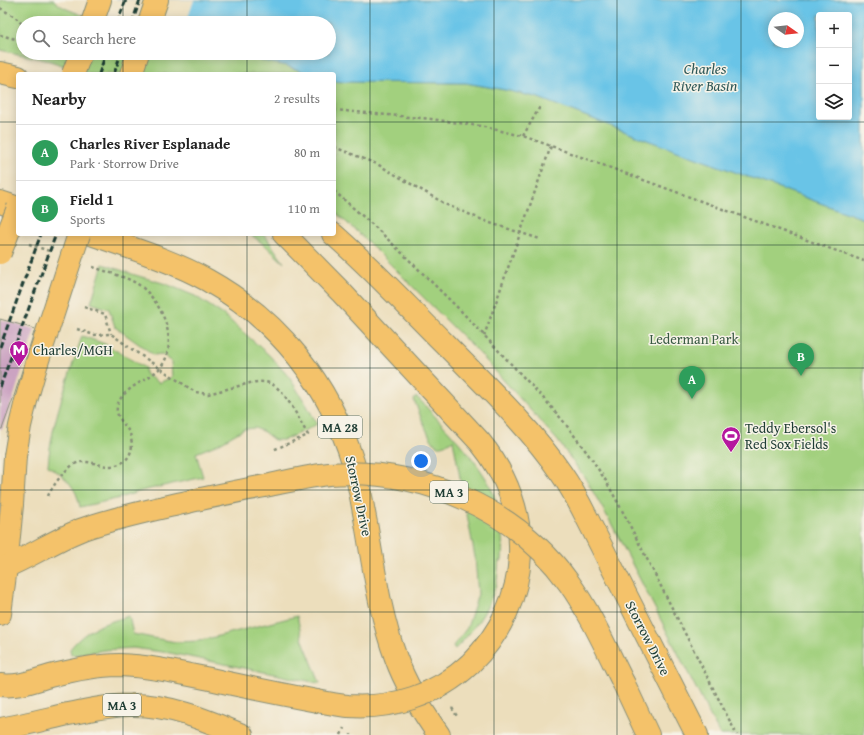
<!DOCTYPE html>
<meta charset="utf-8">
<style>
body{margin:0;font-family:"Gentium Book Plus",serif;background:#f2f2f2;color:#222}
.controls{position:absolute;right:12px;top:12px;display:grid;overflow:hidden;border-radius:4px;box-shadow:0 2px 10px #0003}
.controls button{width:36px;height:36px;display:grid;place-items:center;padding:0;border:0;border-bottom:1px solid #e0e0e0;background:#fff;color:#222;font:20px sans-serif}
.compass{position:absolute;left:768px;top:12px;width:36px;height:36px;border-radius:50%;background:#fff;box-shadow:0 2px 10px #0003;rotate:104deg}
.you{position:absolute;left:421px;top:461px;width:14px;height:14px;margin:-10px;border:3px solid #fff;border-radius:50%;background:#1a73e8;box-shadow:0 0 0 6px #1a73e833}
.badge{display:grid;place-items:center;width:26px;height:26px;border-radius:50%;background:#b5179e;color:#fff;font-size:13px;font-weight:700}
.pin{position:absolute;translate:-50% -33px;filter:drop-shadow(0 1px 2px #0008)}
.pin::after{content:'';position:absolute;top:21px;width:14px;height:12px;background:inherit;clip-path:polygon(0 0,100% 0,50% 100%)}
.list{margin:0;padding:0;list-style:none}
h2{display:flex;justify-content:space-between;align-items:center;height:52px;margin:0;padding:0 16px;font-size:17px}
h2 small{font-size:13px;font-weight:400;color:#767676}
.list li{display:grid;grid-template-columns:26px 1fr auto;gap:12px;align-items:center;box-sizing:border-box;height:56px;padding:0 16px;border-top:1px solid #e0e0e0}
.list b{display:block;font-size:15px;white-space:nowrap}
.list p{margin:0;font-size:13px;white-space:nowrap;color:#767676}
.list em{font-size:13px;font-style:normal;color:#767676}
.icon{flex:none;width:22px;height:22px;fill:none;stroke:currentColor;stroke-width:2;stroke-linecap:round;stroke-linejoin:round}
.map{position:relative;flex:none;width:864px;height:735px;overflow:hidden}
.search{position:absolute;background:#fff;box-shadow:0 2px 10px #0003;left:16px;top:16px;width:320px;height:44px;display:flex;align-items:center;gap:10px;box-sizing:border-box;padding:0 14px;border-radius:22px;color:#767676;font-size:15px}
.panel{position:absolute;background:#fff;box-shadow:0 2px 10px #0003;left:16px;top:72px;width:320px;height:164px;border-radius:4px}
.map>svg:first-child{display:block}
</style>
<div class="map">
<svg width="864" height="735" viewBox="0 0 864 735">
<rect width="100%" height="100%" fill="#f7f3e8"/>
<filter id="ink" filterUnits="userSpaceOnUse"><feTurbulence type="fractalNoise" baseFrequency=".025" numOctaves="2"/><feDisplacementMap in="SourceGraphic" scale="8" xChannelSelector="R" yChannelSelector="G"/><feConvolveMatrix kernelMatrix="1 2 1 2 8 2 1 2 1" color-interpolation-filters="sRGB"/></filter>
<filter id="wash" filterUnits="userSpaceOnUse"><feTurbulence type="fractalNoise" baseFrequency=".012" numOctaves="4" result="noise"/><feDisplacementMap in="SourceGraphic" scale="16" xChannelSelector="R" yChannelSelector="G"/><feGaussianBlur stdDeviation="0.9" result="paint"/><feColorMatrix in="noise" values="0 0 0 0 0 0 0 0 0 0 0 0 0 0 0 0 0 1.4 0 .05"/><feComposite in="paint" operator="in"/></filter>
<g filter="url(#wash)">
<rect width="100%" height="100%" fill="#ecdebc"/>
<g fill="#a2d07e" stroke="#608659">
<path d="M0,0H54C61,10 95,19 107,23H23V53H241L244,55L287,66L310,74H89L50,61L0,50Z"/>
<polygon points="334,81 344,82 466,83 505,90 536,97 647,140 864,219 864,735 720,735 610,521 585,478 558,441 482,356 367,241 334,211"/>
<polygon points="250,234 264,234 284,263 266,246"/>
<path d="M103,264L135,275L166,284L195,296L225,316L269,355L289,377L306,404L317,424L310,428L284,440H274L264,432L255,428L244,429L218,444L196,453L203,477L141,491L116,499L80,507C77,487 65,476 48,466C51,422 69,378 82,336L105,344L145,368V374L159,383L172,377L171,361L162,354L154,355L115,327L109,309L91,303Z"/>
<path d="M416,397L420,400C443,426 469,450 487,480C500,503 504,534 502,561H499C498,567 498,573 497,580C491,607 474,630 455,649L453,646L467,628L478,594L475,557L453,440C449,442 444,447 438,446C430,444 418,409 414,400Z"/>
<path d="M129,616L133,634L153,638L176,642L199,641L297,616L302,638L320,683H318L170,653L133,648L104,650L75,655L71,654L70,649C88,627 103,624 129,616Z"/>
</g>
<path fill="#69c4e7" stroke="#44808e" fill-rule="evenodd" d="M114,0H864V219L647,140L536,97L505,90L466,83L344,82L334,81V74H310L287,66L254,59L241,53H329V23H177ZM819,15H849V117H819ZM774,18H798V42H774Z"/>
<polygon fill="#ecdebc" points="112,0 194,0 186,23 171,23 113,2"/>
<g id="blocks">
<polygon fill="#cba3c1" points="0,319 35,329 14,396 2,429 0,429"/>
</g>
</g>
<g filter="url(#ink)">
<use href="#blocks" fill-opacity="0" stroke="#868e78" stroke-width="1"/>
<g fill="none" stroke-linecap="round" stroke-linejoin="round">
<g stroke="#868e78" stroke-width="24">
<polyline id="major" points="0,614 6,567"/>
</g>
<g stroke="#868e78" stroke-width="24">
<g id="highway">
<polyline points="92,23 100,0"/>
<polyline points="149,23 157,0"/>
<polyline points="0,73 18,77"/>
<polyline points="131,74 138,53"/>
<polyline points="0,202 18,208"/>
<path d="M91,234C130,248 171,260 207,280C279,320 329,384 353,462C359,482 362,503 366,523C374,569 380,615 396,658C406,686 422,711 439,735"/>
<path d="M284,234L341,292L480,442C536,510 534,601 470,664"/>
<path d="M333,234C372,268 407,306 444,343C484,384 528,425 561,473C571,487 579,502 587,518L697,735"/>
<polyline points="6,567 12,505 15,456"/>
<path d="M0,569C29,558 54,540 83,529C117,517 152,510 187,502"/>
<polyline points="624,684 648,735"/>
<path d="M0,685C20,687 32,681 50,676C73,670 96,665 119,665C150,666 180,673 210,679C245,687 281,694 317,701"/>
<path d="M0,729C23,725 46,719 68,714C89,710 110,705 131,705C169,704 208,721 242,735"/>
</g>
</g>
<g stroke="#868e78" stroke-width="2.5" stroke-dasharray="3 3" stroke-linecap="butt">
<polyline points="0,8 15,17 23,25"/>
<polyline points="0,35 23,41"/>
<polyline points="334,110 431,119 480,126 523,136 551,146 864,261"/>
<polyline points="523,136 541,105"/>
<polyline points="334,147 377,164 447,205 490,223 540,239"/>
<polyline points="334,191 375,227 402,253 462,312 546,401 564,422 591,458 606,481 624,514 737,735"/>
<polyline points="29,244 49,251"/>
<polyline points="84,307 105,314 111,334"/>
<path d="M77,329L94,335L111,334L133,350L195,392L208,394L250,383C256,382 263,381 269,383C285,388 299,420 308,435L273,450"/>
<polyline points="484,336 551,146"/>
<path d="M48,496C53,485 69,462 82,462C92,461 100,466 110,466C124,465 132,457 132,443C131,440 131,436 130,434C126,425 115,417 117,407C121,388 149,380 160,368C181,343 161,298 136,283C123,276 107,272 93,267"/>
<polyline points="452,708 458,718"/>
<polyline points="341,735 344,728"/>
<polyline points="351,735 351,734"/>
</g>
<use href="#major" stroke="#f4c26a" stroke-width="22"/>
<use href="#highway" stroke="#f4c26a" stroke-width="22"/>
<g stroke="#1f3d34" stroke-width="3" stroke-dasharray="6 3" stroke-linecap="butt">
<polyline points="117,23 126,0"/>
<polyline points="132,23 140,0"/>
<polyline points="99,74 106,53"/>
<polyline points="114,74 121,53"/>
<polyline points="0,347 41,234"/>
<polyline points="0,387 56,234"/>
</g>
<g stroke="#868e78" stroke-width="24" stroke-linecap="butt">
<g id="highway-bridge">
<polyline points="73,74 81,53"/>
<polyline points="0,253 18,208"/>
<polyline points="15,456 20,426 26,401 36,366 79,234"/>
<path d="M187,502C215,496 242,490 270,485C290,481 309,476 329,474C420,467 516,509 569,583C591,614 607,650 624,684"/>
<path d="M317,701C327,703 337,705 348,706C393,709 437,695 470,664"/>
</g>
</g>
<use href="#highway-bridge" stroke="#f4c26a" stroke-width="22"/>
</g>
</g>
<path fill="none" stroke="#1f3d34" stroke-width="1" stroke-opacity="0.55" d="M123,0V23M247,0V23M370,0V735M494,0V735M617,0V735M741,0V735M123,53V74M247,53V74M0,122H18M334,122H864M123,234V735M247,234V735M0,245H864M0,368H864M0,490H864M0,612H864"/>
<defs>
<g id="metro-pin" transform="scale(1)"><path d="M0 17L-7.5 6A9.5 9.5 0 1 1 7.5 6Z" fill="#b5179e" stroke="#f7f3e8"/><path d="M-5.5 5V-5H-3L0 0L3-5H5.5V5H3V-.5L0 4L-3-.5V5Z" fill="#fff"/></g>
<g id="stadium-pin" transform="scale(1)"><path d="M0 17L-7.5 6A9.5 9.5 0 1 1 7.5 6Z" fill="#b5179e" stroke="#f7f3e8"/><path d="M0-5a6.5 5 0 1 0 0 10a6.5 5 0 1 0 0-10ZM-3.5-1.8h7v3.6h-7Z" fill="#fff"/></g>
</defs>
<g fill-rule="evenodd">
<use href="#metro-pin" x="19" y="350"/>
<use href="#stadium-pin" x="731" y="436"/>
</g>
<g text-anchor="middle" stroke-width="3" stroke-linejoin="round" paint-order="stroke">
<g fill="#f7f3e8" stroke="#60746a" stroke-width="1">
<rect x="318" y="416" width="44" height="22" rx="3"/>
<rect x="430" y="481" width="38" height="22" rx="3"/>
<rect x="103" y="694" width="38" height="22" rx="3"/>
</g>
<g font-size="13" font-weight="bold" fill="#1f3d34">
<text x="340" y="432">MA 28</text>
<text x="449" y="497">MA 3</text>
<text x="122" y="710">MA 3</text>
</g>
<g font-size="14" fill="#395a43" stroke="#f7f3e8">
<text x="694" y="344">Lederman Park</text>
</g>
<g font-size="14" fill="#1f3d34" stroke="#f7f3e8" text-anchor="start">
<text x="33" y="355">Charles/MGH</text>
<text x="745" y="433">Teddy Ebersol's<tspan x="745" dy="16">Red Sox Fields</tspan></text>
</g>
<g font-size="14" fill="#1f3d34" stroke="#f7f3e8">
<text transform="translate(359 496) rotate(78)" y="5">Storrow Drive</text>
<text transform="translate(648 638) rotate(63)" y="5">Storrow Drive</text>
</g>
<g font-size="15" font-style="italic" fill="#2e5858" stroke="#f7f3e8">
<text x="705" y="74">Charles<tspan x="705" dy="17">River Basin</tspan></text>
</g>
</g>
</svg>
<div class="controls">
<button>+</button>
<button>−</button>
<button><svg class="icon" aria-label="layers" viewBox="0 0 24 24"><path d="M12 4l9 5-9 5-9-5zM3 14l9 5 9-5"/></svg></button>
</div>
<svg class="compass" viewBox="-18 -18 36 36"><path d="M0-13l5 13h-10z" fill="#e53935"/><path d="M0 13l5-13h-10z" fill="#767676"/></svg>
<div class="you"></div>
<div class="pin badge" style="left:692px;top:399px;background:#2e9e5b">A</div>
<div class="pin badge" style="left:801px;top:376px;background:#2e9e5b">B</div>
<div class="search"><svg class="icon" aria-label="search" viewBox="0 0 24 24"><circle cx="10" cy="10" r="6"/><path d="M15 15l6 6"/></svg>Search here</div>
<section class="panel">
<h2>Nearby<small>2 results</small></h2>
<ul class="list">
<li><span class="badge" style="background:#2e9e5b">A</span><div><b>Charles River Esplanade</b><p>Park · Storrow Drive</p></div><em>80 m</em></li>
<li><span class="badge" style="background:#2e9e5b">B</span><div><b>Field 1</b><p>Sports</p></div><em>110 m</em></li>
</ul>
</section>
</div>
